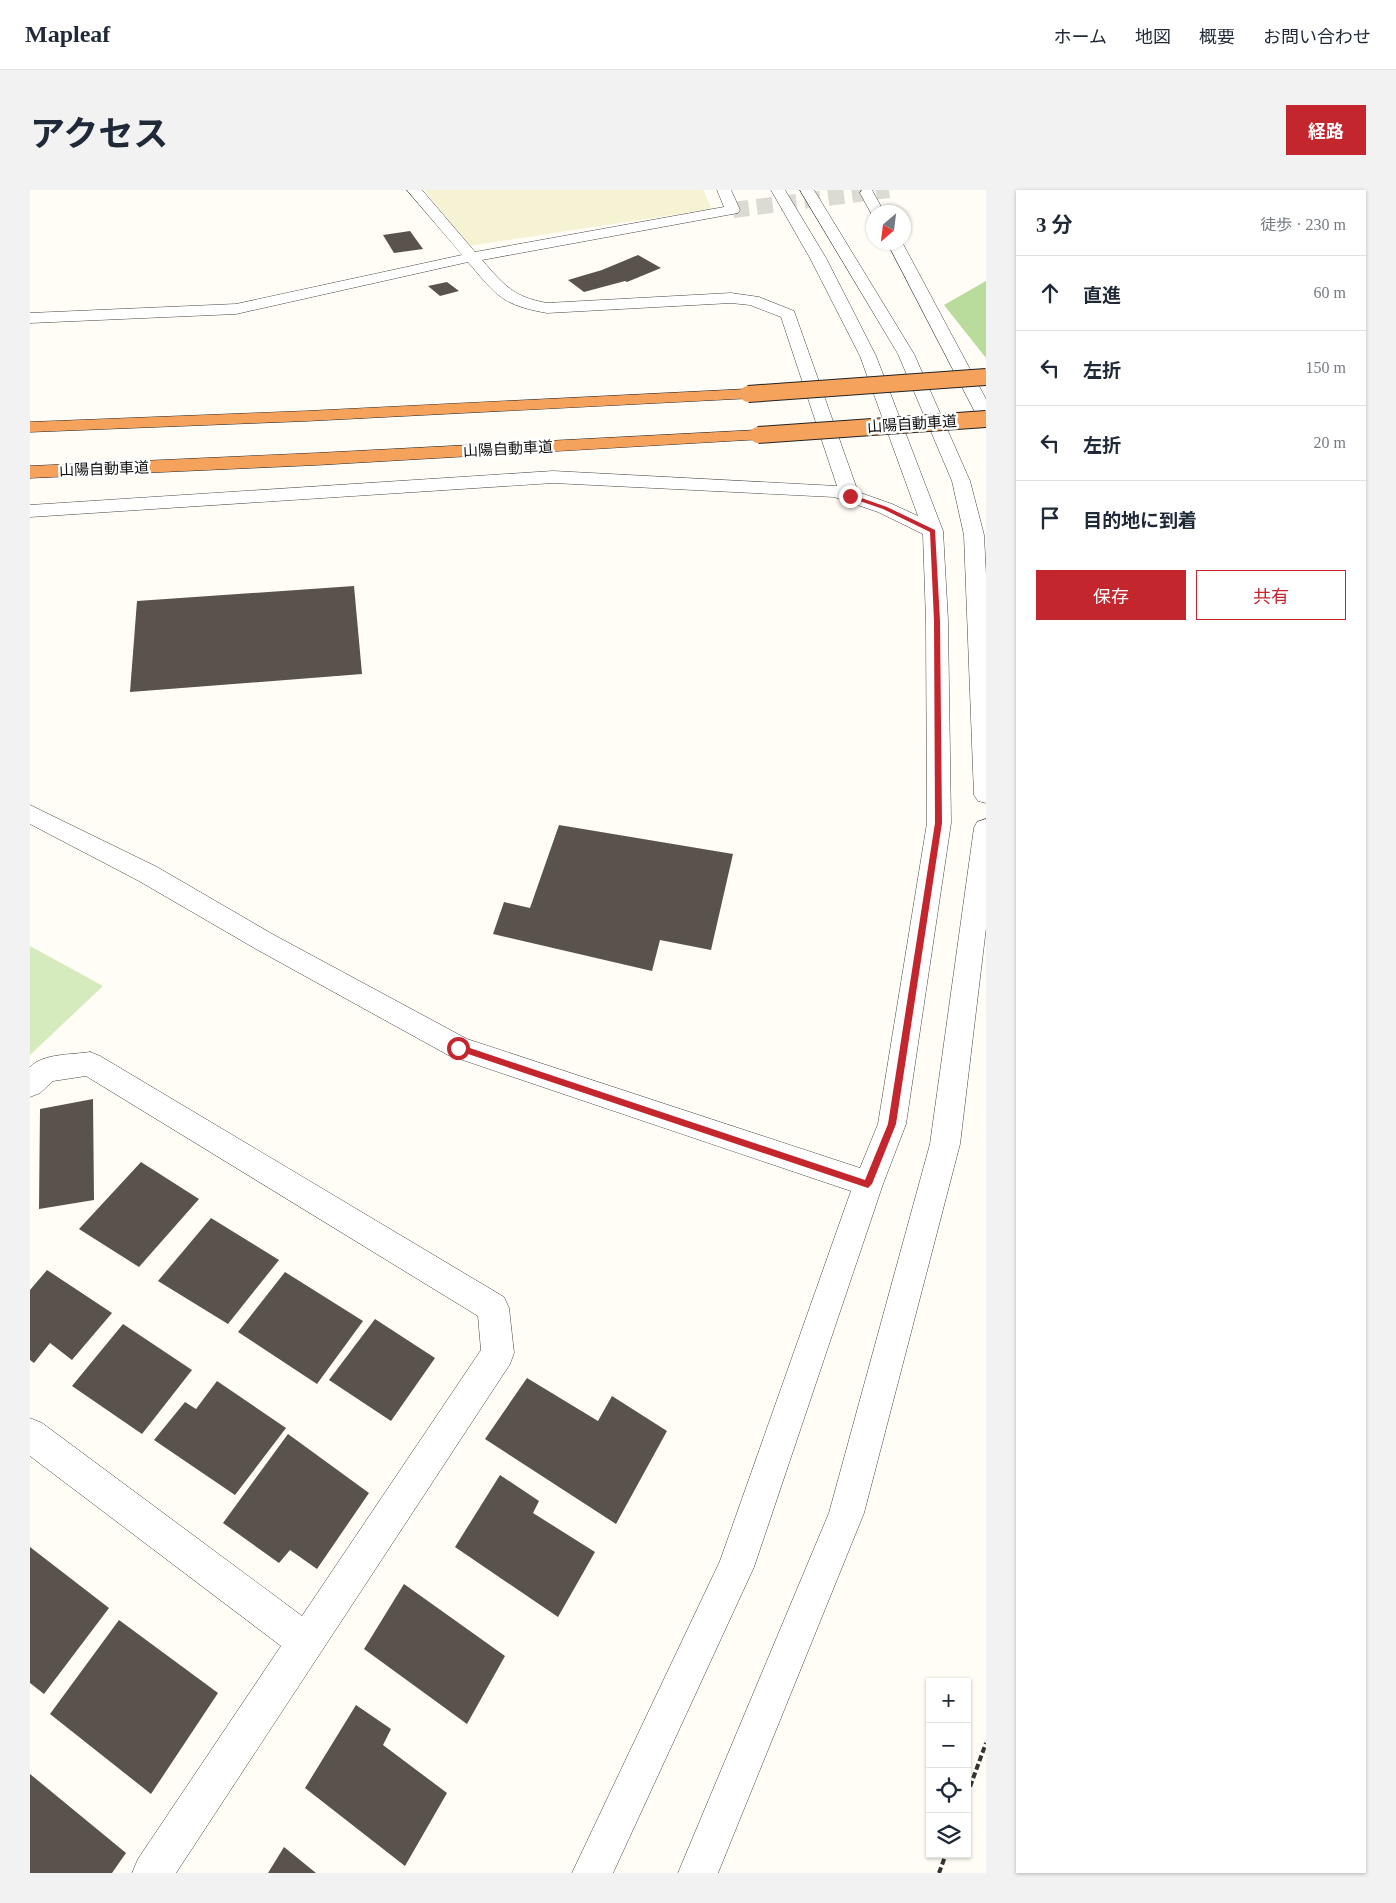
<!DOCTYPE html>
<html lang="ja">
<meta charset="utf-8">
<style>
body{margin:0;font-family:"Times New Roman","Noto Sans JP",serif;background:#f2f2f3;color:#1f2937}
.controls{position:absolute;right:15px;bottom:15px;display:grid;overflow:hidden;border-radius:0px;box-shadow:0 1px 4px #0004}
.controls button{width:45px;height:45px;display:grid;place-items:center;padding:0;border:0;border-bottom:1px solid #e0e1e3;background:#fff;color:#1f2937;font:25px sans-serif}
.compass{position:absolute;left:836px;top:15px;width:45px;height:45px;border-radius:50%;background:#fff;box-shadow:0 1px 4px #0004;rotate:208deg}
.stop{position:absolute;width:15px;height:15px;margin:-11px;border:4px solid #c4262e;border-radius:50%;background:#fff}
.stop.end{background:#c4262e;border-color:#fff;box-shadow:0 1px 5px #0008}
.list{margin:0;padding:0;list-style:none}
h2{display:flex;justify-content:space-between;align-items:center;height:65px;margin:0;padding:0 20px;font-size:21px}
h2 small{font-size:16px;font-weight:400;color:#747a83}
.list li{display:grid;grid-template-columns:32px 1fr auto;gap:15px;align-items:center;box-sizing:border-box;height:75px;padding:0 20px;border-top:1px solid #e0e1e3}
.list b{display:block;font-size:19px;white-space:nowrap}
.list em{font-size:16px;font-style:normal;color:#747a83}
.actions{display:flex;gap:10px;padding:15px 20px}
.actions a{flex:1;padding:11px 0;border:1px solid #c4262e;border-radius:0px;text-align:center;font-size:18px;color:#c4262e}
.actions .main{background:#c4262e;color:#fff}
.icon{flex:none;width:28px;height:28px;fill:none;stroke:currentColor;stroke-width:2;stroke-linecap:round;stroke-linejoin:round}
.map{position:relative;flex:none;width:956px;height:1683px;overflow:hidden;border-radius:0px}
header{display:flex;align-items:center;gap:30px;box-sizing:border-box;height:70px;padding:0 25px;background:#fff;border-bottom:1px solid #e0e1e3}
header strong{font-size:24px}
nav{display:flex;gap:28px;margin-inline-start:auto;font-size:18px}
.intro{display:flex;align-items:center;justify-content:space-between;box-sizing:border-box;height:120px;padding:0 30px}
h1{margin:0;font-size:35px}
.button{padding:12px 22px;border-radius:0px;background:#c4262e;color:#fff;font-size:18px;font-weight:700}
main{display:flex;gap:30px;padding:0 30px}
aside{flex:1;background:#fff;border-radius:0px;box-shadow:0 1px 4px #0004}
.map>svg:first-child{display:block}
</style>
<header>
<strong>Mapleaf</strong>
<nav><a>ホーム</a><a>地図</a><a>概要</a><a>お問い合わせ</a></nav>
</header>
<div class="intro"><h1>アクセス</h1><a class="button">経路</a></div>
<main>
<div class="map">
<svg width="956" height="1683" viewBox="0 0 956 1683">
<rect width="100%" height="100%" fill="#fffdf5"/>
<polygon fill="#f6f3d4" points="394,0 673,0 682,19 439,56"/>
<polygon fill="#d5ebbd" points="0,756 73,796 0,865"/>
<polygon fill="#b9dc9c" points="956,91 956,168 914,115"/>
<g fill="#5a524d">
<polygon points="380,41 393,59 364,63 353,45"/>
<polygon points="608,65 631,78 597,92 595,91 554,102 538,90 572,80"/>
<polygon points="417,92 429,101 410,106 398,96"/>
<polygon points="324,396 332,484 100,502 107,411"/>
<polygon points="529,635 703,664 681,760 630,750 622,781 463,744 474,712 500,718"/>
<polygon points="63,909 64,1010 9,1019 10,919"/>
<polygon points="111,972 169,1009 109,1077 49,1039"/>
<polygon points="181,1028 249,1070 198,1134 128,1091"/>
<polygon points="17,1080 82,1123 42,1170 20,1153 4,1173 0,1170 0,1100"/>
<polygon points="255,1082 333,1131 287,1194 208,1142"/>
<polygon points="345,1129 405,1168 361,1231 299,1190"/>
<polygon points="93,1134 162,1180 112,1244 42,1196"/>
<polygon points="497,1188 568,1231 582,1206 637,1241 586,1334 455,1249"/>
<polygon points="187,1191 256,1238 205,1305 124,1250 155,1212 166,1219"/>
<polygon points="258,1244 339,1303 287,1379 260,1360 249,1373 193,1333"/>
<polygon points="470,1285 509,1311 503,1323 565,1362 528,1427 425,1357"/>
<polygon points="0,1357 79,1418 14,1504 0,1493"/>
<polygon points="374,1394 475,1466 437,1534 334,1459"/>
<polygon points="89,1430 188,1503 121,1604 20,1524"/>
<polygon points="326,1515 361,1539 353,1555 417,1603 375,1676 275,1598"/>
<polygon points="0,1584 96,1663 82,1683 0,1683"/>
<polygon points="254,1657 286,1683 238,1683"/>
</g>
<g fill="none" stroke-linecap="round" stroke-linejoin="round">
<polyline stroke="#dbdad3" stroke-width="16" stroke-dasharray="16 8" stroke-linecap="butt" points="703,20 859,0"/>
<g stroke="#444" stroke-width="1">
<g id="minor">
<path d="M377,0H392L445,62L694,17L687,0H701L710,20L708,23L452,70C474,95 483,107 517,113L701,103L729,107L764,121L828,302L862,314L888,326L830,166L780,68L741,0H755L796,68L846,166L913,341L918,431L921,633L876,934L853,994L724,1377L583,1683H542L690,1371L821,1001L418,865L226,759L109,691L0,634V615L127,677L244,745L437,849L830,978L848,934L897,633L896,431L893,344L848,322L804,307L523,293L0,327V315L523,281L807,296L751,127L720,115L701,113L517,123C472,115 467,106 438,72L206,124L0,133V123L206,114L432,65Z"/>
<polygon points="770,0 784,0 884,164 940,291 954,345 956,385 956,613 948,611 944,605 934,345 922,291 868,164"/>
<polygon points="832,0 842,0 854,22 844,22 844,26 842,25 830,3"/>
<polygon points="857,52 872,52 956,209 956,231 950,230 947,226"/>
<polygon points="956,629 956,738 930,954 834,1323 688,1683 648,1683 799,1323 900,954 944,638 947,632"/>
<path d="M60,862L70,866L474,1107L479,1118L484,1163L480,1174L146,1683H102L108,1669L251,1456L0,1266V1228L12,1233L272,1426L451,1160L448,1126L56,886L23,891L10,903L0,907V877C14,863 42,865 60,862Z"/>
</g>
</g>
<g stroke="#222" stroke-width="1">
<g id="highway">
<polygon points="718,199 724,200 727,204 724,208 277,231 0,242 0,232 277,221"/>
<polygon points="728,240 734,241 737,245 734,249 287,275 0,288 0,276 287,263"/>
</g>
</g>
<g stroke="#333" stroke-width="4" stroke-dasharray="6 3" stroke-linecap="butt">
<polyline points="937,1605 956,1553"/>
<polyline points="909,1683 916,1664"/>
</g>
<use href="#minor" fill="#fff" fill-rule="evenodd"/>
<use href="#highway" fill="#f5a25d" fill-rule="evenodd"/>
<g stroke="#222" stroke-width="18" stroke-linecap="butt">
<g id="highway-bridge">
<polyline points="718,204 956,187"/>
<polyline points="728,245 956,229"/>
</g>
</g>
<use href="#highway-bridge" stroke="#f5a25d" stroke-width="16"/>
</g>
<polygon fill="#c4262e" points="820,304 857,317 905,340 910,431 912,633 866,934 842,994 838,998 426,860 424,858 428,854 835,990 858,934 905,633 904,431 900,342 853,319 818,307"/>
<g text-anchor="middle" stroke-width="5" stroke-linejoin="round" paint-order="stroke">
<g font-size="15" fill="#111" stroke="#fff">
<text transform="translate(882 234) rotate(-4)" y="5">山陽自動車道</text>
<text transform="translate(478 259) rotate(-3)" y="5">山陽自動車道</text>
<text transform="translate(74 279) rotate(-2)" y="5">山陽自動車道</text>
</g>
</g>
</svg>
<div class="controls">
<button>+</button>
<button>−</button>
<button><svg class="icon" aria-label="locate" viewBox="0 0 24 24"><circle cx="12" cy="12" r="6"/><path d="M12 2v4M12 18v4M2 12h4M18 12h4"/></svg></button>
<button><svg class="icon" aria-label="layers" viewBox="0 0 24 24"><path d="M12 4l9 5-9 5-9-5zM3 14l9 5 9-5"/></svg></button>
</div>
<svg class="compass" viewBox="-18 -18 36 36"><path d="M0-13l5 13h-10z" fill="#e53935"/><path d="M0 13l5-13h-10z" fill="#747a83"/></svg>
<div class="stop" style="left:428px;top:858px"></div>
<div class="stop end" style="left:820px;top:306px"></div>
</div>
<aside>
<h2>3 分<small>徒歩 · 230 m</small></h2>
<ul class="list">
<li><svg class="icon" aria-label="ahead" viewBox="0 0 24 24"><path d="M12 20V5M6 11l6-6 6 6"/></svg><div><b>直進</b></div><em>60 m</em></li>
<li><svg class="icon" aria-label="left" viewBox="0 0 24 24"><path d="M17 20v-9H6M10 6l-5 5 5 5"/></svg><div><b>左折</b></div><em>150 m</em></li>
<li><svg class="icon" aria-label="left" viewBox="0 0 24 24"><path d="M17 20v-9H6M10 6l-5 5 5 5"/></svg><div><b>左折</b></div><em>20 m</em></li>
<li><svg class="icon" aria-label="arrive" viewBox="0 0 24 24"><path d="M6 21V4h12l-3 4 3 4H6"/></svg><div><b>目的地に到着</b></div></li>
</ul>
<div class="actions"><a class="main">保存</a><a>共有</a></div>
</aside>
</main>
